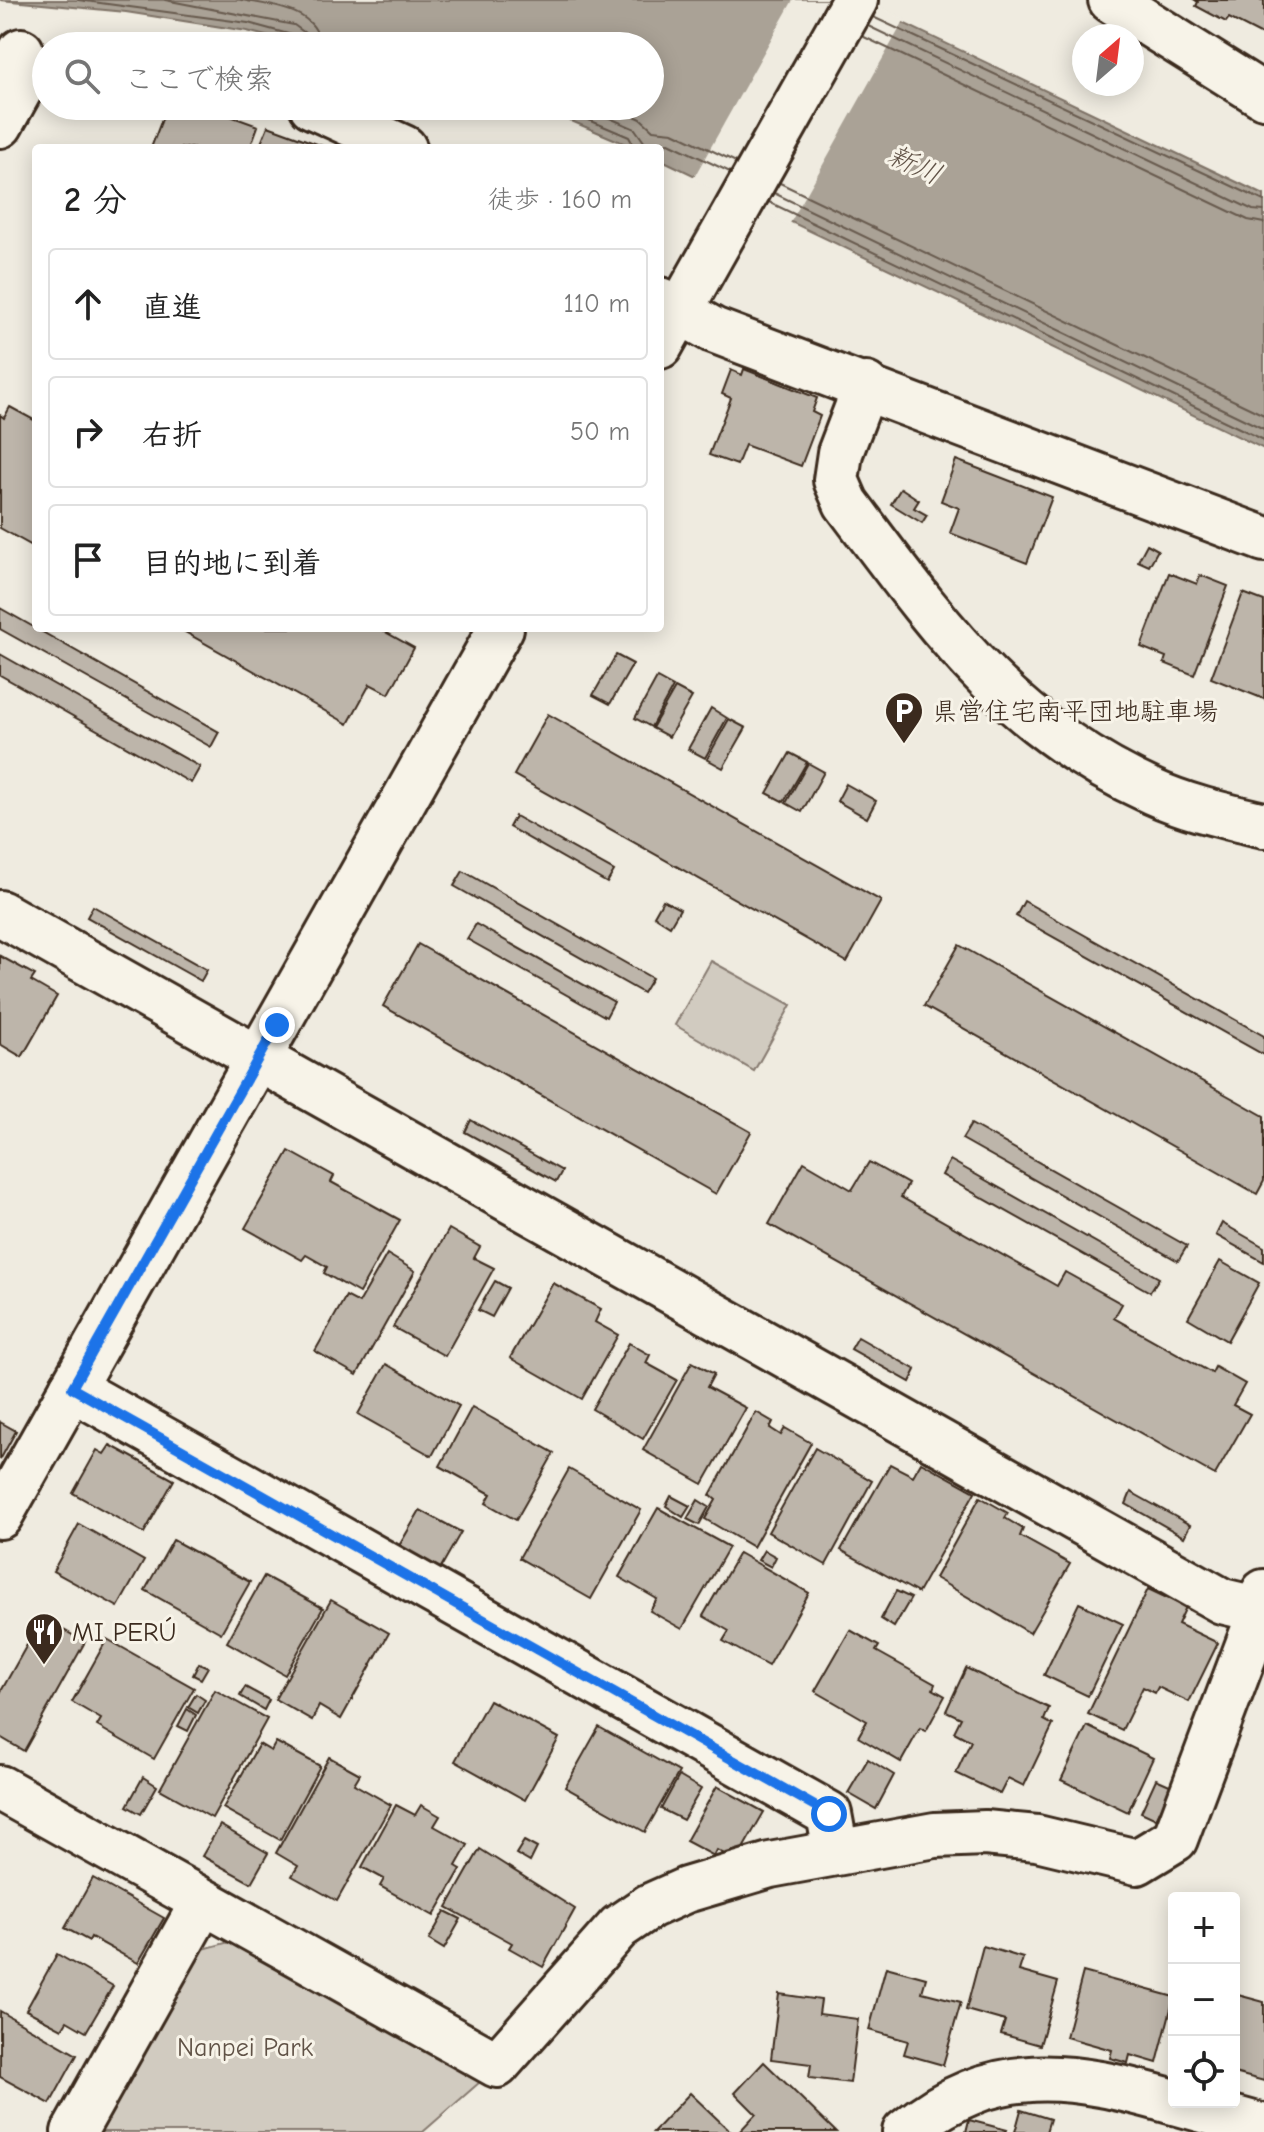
<!DOCTYPE html>
<html lang="ja">
<meta charset="utf-8">
<style>
body{margin:0;font-family:"Comic Neue","Klee One",sans-serif;background:#f2f2f2;color:#222}
.controls{position:absolute;right:24px;bottom:24px;display:grid;overflow:hidden;border-radius:8px;box-shadow:0 4px 20px #0003}
.controls button{width:72px;height:72px;display:grid;place-items:center;padding:0;border:0;border-bottom:2px solid #e0e0e0;background:#fff;color:#222;font:40px sans-serif}
.compass{position:absolute;left:1072px;top:24px;width:72px;height:72px;border-radius:50%;background:#fff;box-shadow:0 4px 20px #0003;rotate:28deg}
.stop{position:absolute;width:24px;height:24px;margin:-18px;border:6px solid #1a73e8;border-radius:50%;background:#fff}
.stop.end{background:#1a73e8;border-color:#fff;box-shadow:0 2px 8px #0008}
.list{margin:0;padding:0;list-style:none}
h2{display:flex;justify-content:space-between;align-items:center;height:104px;margin:0;padding:0 32px;font-size:34px}
h2 small{font-size:26px;font-weight:400;color:#767676}
.list li{display:grid;grid-template-columns:52px 1fr auto;gap:24px;align-items:center;box-sizing:border-box;height:112px;margin:0 16px 16px;padding:0 16px;border:2px solid #e0e0e0;border-radius:8px}
.list b{display:block;font-size:30px;white-space:nowrap}
.list em{font-size:26px;font-style:normal;color:#767676}
.icon{flex:none;width:44px;height:44px;fill:none;stroke:currentColor;stroke-width:2;stroke-linecap:round;stroke-linejoin:round}
.map{position:relative;flex:none;width:1264px;height:2132px;overflow:hidden}
.search{position:absolute;background:#fff;box-shadow:0 4px 20px #0003;left:32px;top:32px;width:632px;height:88px;display:flex;align-items:center;gap:20px;box-sizing:border-box;padding:0 28px;border-radius:44px;color:#767676;font-size:30px}
.panel{position:absolute;background:#fff;box-shadow:0 4px 20px #0003;left:32px;top:144px;width:632px;height:488px;border-radius:8px}
.map>svg:first-child{display:block}
</style>
<div class="map">
<svg width="1264" height="2132" viewBox="0 0 1264 2132">
<rect width="100%" height="100%" fill="#efebe0"/>
<filter id="ink" filterUnits="userSpaceOnUse"><feTurbulence type="fractalNoise" baseFrequency=".0125" numOctaves="2"/><feDisplacementMap in="SourceGraphic" scale="16" xChannelSelector="R" yChannelSelector="G"/><feConvolveMatrix kernelMatrix="1 2 1 2 8 2 1 2 1" color-interpolation-filters="sRGB"/></filter>
<g filter="url(#ink)">
<g fill="#d1cbc0" stroke="#867a6f" stroke-width="2">
<polygon points="711,961 791,1005 754,1071 675,1025"/>
<polygon points="229,1942 480,2082 423,2132 101,2132 203,1949"/>
</g>
<polygon fill="#aaa296" stroke="#7e7266" stroke-width="2" points="0,0 855,0 1264,195 1264,449 660,159 660,148 635,148 536,106 650,106 650,46 395,46 387,43 383,46 304,46 247,31 126,12"/>
<polygon fill="#efebe0" points="793,0 865,0 905,19 789,225 693,179"/>
<g fill="none" stroke-linecap="round" stroke-linejoin="round">
<g stroke="#675a4e" stroke-width="2">
<polyline points="78,0 248,23 292,35 298,46"/>
<polyline points="165,0 294,25 305,33 308,46"/>
<path d="M241,0C270,5 319,9 320,46"/>
<polyline points="873,17 1264,201"/>
<polyline points="868,26 1253,210 1264,211"/>
<polyline points="862,36 1248,220 1264,223"/>
<polyline points="556,106 629,137 635,148"/>
<polyline points="582,106 635,129 647,146 669,143 730,172"/>
<polyline points="613,106 641,119 653,130 673,132 736,162"/>
<polyline points="780,183 1264,415"/>
<polyline points="774,193 1264,429"/>
<polyline points="769,202 1264,440"/>
</g>
</g>
<g fill="#bdb5aa" stroke="#3b2a1e" stroke-width="2">
<polygon points="1195,0 1264,0 1264,36 1229,18 1226,22 1196,6 1198,2"/>
<polygon points="167,106 203,106 258,126 250,148 151,148"/>
<polygon points="268,126 328,148 259,148"/>
<polygon points="744,369 817,398 812,412 820,416 801,466 745,445 737,465 709,455 731,398 722,394 731,370 742,375"/>
<polygon points="10,407 36,421 36,548 0,528 0,415 4,418"/>
<polygon points="956,460 1052,497 1027,563 950,533 959,508 941,501"/>
<polygon points="901,488 919,500 914,508 927,515 922,523 891,504"/>
<polygon points="1147,544 1158,550 1149,566 1138,561"/>
<polygon points="1169,573 1197,584 1200,575 1228,586 1194,675 1164,663 1166,657 1141,647"/>
<polygon points="1243,593 1264,601 1264,699 1211,678"/>
<polygon points="0,608 219,732 211,747 0,629"/>
<polygon points="178,628 378,628 414,648 389,694 370,684 348,724"/>
<polygon points="0,654 200,767 191,783 0,675"/>
<polygon points="616,655 633,664 610,704 593,695"/>
<polygon points="657,678 673,687 651,727 635,718"/>
<polygon points="675,688 692,697 669,737 652,728"/>
<polygon points="711,708 727,718 705,758 688,749"/>
<polygon points="548,714 881,901 847,962 514,775"/>
<polygon points="729,719 746,728 723,768 707,759"/>
<polygon points="790,753 807,762 784,802 767,793"/>
<polygon points="808,763 824,772 802,812 786,803"/>
<polygon points="846,784 876,801 867,818 837,801"/>
<polygon points="515,816 614,871 607,883 509,827"/>
<polygon points="463,871 652,978 643,993 454,886"/>
<polygon points="663,900 680,909 670,926 654,916"/>
<polygon points="1024,901 1264,1036 1264,1055 1016,916"/>
<polygon points="93,906 207,970 201,981 87,917"/>
<polygon points="476,924 614,1002 606,1017 467,939"/>
<polygon points="418,944 751,1132 716,1194 383,1006"/>
<polygon points="959,945 1264,1116 1264,1181 1257,1194 924,1006"/>
<polygon points="0,956 35,975 31,981 57,996 22,1057 0,1044"/>
<polygon points="471,1120 562,1171 556,1182 465,1132"/>
<polygon points="971,1124 1187,1246 1178,1261 962,1139"/>
<polygon points="289,1151 334,1176 331,1182 400,1220 359,1293 324,1273 327,1267 306,1255 302,1260 245,1228"/>
<polygon points="950,1160 1159,1278 1150,1292 942,1175"/>
<polygon points="804,1162 852,1190 869,1162 908,1184 901,1197 1057,1286 1065,1272 1122,1304 1114,1318 1212,1373 1215,1367 1245,1384 1233,1405 1250,1414 1215,1475 769,1224"/>
<polygon points="1222,1223 1264,1247 1264,1262 1216,1235"/>
<polygon points="449,1229 480,1247 474,1258 494,1268 445,1356 393,1327"/>
<polygon points="387,1254 415,1271 357,1375 315,1351 346,1296 359,1303"/>
<polygon points="1220,1261 1259,1283 1227,1341 1188,1318"/>
<polygon points="495,1281 508,1288 492,1317 478,1310"/>
<polygon points="553,1283 601,1309 595,1322 618,1335 582,1399 510,1358"/>
<polygon points="858,1337 916,1370 910,1382 851,1349"/>
<polygon points="629,1343 650,1355 646,1363 677,1380 643,1439 592,1409"/>
<polygon points="692,1362 714,1374 707,1387 746,1408 703,1484 643,1450"/>
<polygon points="386,1364 459,1406 432,1456 358,1414"/>
<polygon points="472,1407 554,1453 516,1520 486,1503 491,1494 440,1466"/>
<polygon points="756,1412 773,1422 770,1428 781,1435 785,1428 811,1443 753,1547 705,1519 716,1500 710,1495"/>
<polygon points="0,1422 16,1431 0,1460"/>
<polygon points="110,1445 174,1480 144,1533 73,1493 97,1450 104,1454"/>
<polygon points="815,1448 872,1481 826,1565 768,1532"/>
<polygon points="921,1462 975,1492 918,1593 841,1550 890,1464 913,1476"/>
<polygon points="569,1469 641,1510 591,1599 519,1558"/>
<polygon points="1131,1492 1190,1525 1184,1537 1126,1504"/>
<polygon points="671,1496 690,1506 683,1517 666,1506"/>
<polygon points="980,1497 1008,1513 1005,1518 1023,1529 1020,1536 1070,1564 1030,1633 935,1578"/>
<polygon points="698,1500 709,1507 699,1525 687,1519"/>
<polygon points="658,1508 729,1547 682,1629 650,1611 657,1599 619,1577"/>
<polygon points="420,1510 461,1532 440,1569 399,1546"/>
<polygon points="79,1524 144,1561 118,1607 53,1571"/>
<polygon points="173,1540 250,1582 221,1633 145,1590"/>
<polygon points="764,1550 776,1557 771,1567 758,1560"/>
<polygon points="739,1553 809,1593 768,1666 723,1641 729,1631 703,1616"/>
<polygon points="264,1576 323,1608 285,1675 227,1642"/>
<polygon points="1148,1589 1186,1607 1178,1624 1218,1643 1189,1702 1158,1687 1155,1693 1143,1687 1122,1730 1088,1714"/>
<polygon points="896,1591 911,1598 894,1627 881,1619"/>
<polygon points="331,1600 389,1633 341,1719 319,1706 312,1720 275,1699"/>
<polygon points="1079,1603 1123,1624 1088,1696 1044,1675"/>
<polygon points="42,1618 85,1642 24,1751 0,1737 0,1693"/>
<polygon points="850,1630 879,1646 876,1651 935,1684 933,1689 945,1696 926,1731 920,1728 901,1762 858,1737 867,1721 815,1691"/>
<polygon points="107,1639 194,1688 154,1759 97,1726 101,1719 72,1702"/>
<polygon points="199,1663 208,1667 201,1679 193,1675"/>
<polygon points="966,1668 1049,1708 1044,1720 1053,1725 1024,1786 1008,1778 1000,1794 956,1773 971,1741 954,1732 961,1718 946,1711"/>
<polygon points="245,1687 269,1700 264,1710 240,1696"/>
<polygon points="215,1690 267,1719 212,1818 160,1789"/>
<polygon points="196,1694 205,1700 198,1713 188,1707"/>
<polygon points="489,1700 559,1738 525,1800 455,1761"/>
<polygon points="187,1709 196,1715 188,1731 178,1726"/>
<polygon points="1087,1726 1153,1758 1128,1812 1061,1780"/>
<polygon points="599,1727 679,1772 645,1832 565,1787"/>
<polygon points="276,1742 320,1766 280,1840 223,1808 259,1744 271,1751"/>
<polygon points="329,1757 360,1774 354,1784 391,1805 337,1901 292,1876 298,1866 276,1853"/>
<polygon points="868,1759 894,1775 876,1809 848,1793"/>
<polygon points="679,1776 701,1789 683,1820 661,1809"/>
<polygon points="143,1777 157,1786 141,1814 127,1806"/>
<polygon points="1156,1779 1172,1786 1156,1819 1141,1812"/>
<polygon points="717,1786 764,1812 741,1852 728,1856 717,1850 714,1856 686,1841"/>
<polygon points="396,1805 415,1815 421,1805 440,1816 434,1826 468,1845 456,1866 461,1869 434,1916 380,1886 384,1879 362,1867"/>
<polygon points="220,1825 268,1853 251,1883 202,1856"/>
<polygon points="524,1841 537,1848 530,1862 516,1854"/>
<polygon points="480,1849 575,1909 543,1967 509,1948 512,1943 447,1907"/>
<polygon points="93,1878 164,1918 138,1963 91,1937 89,1941 65,1928"/>
<polygon points="445,1911 461,1919 444,1949 429,1940"/>
<polygon points="983,1946 1023,1958 1019,1971 1058,1982 1040,2045 1001,2034 1005,2021 966,2010"/>
<polygon points="57,1954 113,1986 86,2032 67,2021 62,2029 26,2010"/>
<polygon points="886,1967 926,1978 922,1992 961,2002 943,2065 904,2054 908,2041 869,2030"/>
<polygon points="1083,1972 1174,1997 1157,2063 1130,2055 1128,2063 1110,2058 1112,2050 1066,2037"/>
<polygon points="779,1994 821,2000 819,2014 858,2019 850,2083 809,2078 811,2064 771,2059"/>
<polygon points="1238,1995 1264,2002 1264,2081 1234,2073 1234,2009"/>
<polygon points="0,2011 77,2055 50,2104 0,2077"/>
<polygon points="764,2062 836,2132 739,2132 756,2114 735,2093"/>
<polygon points="690,2093 731,2132 653,2132"/>
<polygon points="1021,2110 1050,2119 1046,2132 1015,2132"/>
<polygon points="969,2120 1007,2130 1006,2132 966,2132"/>
</g>
<g fill="none" stroke-linecap="round" stroke-linejoin="round">
<g stroke="#3b2a1e" stroke-width="50">
<g id="minor">
<polyline points="1111,0 1264,96"/>
<polyline points="312,106 404,148"/>
<polyline points="0,125 20,89 21,51"/>
<polyline points="660,300 713,330 1264,539"/>
<polyline points="660,346 855,0"/>
<path d="M866,385L840,453L836,480L846,503C939,627 1007,726 1153,792C1188,808 1227,816 1264,825"/>
<polyline points="0,913 1222,1601 1260,1610"/>
<polyline points="72,1388 829,1814 836,1852"/>
<polyline points="0,1516 501,628"/>
<polyline points="0,1788 497,2065 619,1927 650,1906 686,1890 770,1865 935,1835 985,1833 1037,1838 1137,1862 1175,1839 1257,1621 1264,1592"/>
<polyline points="1175,2102 1264,2127"/>
<polyline points="74,2132 203,1902"/>
<path d="M905,2132C994,2059 1071,2073 1174,2102"/>
</g>
</g>
<use href="#minor" stroke="#f7f3e8" stroke-width="44"/>
</g>
</g>
<g fill="none" stroke-linecap="round" stroke-linejoin="round" filter="url(#ink)">
<polyline stroke="#1a73e8" stroke-width="10" points="277,1025 72,1388 829,1814"/>
</g>
<defs>
<g id="parking-pin" transform="scale(2)"><path d="M0 17L-7.5 6A9.5 9.5 0 1 1 7.5 6Z" fill="#3b2a1e" stroke="#f7f3e8"/><path d="M-3.5-5.5H1a3.5 3.5 0 0 1 0 7H-1V5.5H-3.5ZM-1-3.4V-.6H.8a1.4 1.4 0 0 0 0-2.8Z" fill="#fff"/></g>
<g id="restaurant-pin" transform="scale(2)"><path d="M0 17L-7.5 6A9.5 9.5 0 1 1 7.5 6Z" fill="#3b2a1e" stroke="#f7f3e8"/><path d="M-5-6h1v4h1v-4h1v4h1v-4h1v5L-1.5 .5V6h-2V.5L-5-1ZM5-6V6H3V1.5H1.5Q1.5-4 5-6Z" fill="#fff"/></g>
</defs>
<g fill-rule="evenodd">
<use href="#parking-pin" x="904" y="711"/>
<use href="#restaurant-pin" x="44" y="1632"/>
</g>
<g text-anchor="middle" stroke-width="6" stroke-linejoin="round" paint-order="stroke">
<g font-size="26" fill="#3b2a1e" stroke="#f7f3e8" text-anchor="start">
<text x="932" y="720">県営住宅南平団地駐車場</text>
<text x="72" y="1641">MI PERÚ</text>
</g>
<g font-size="26" fill="#605246" stroke="#f7f3e8">
<text x="245" y="2056">Nanpei Park</text>
</g>
<g font-size="28" font-style="italic" fill="#625448" stroke="#f7f3e8">
<text transform="translate(915 164) rotate(25)" y="10">新川</text>
</g>
</g>
</svg>
<div class="controls">
<button>+</button>
<button>−</button>
<button><svg class="icon" aria-label="locate" viewBox="0 0 24 24"><circle cx="12" cy="12" r="6"/><path d="M12 2v4M12 18v4M2 12h4M18 12h4"/></svg></button>
</div>
<svg class="compass" viewBox="-18 -18 36 36"><path d="M0-13l5 13h-10z" fill="#e53935"/><path d="M0 13l5-13h-10z" fill="#767676"/></svg>
<div class="stop" style="left:829px;top:1814px"></div>
<div class="stop end" style="left:277px;top:1025px"></div>
<div class="search"><svg class="icon" aria-label="search" viewBox="0 0 24 24"><circle cx="10" cy="10" r="6"/><path d="M15 15l6 6"/></svg>ここで検索</div>
<section class="panel">
<h2>2 分<small>徒歩 · 160 m</small></h2>
<ul class="list">
<li><svg class="icon" aria-label="ahead" viewBox="0 0 24 24"><path d="M12 20V5M6 11l6-6 6 6"/></svg><div><b>直進</b></div><em>110 m</em></li>
<li><svg class="icon" aria-label="right" viewBox="0 0 24 24"><path d="M7 20v-9h11M14 6l5 5-5 5"/></svg><div><b>右折</b></div><em>50 m</em></li>
<li><svg class="icon" aria-label="arrive" viewBox="0 0 24 24"><path d="M6 21V4h12l-3 4 3 4H6"/></svg><div><b>目的地に到着</b></div></li>
</ul>
</section>
</div>
